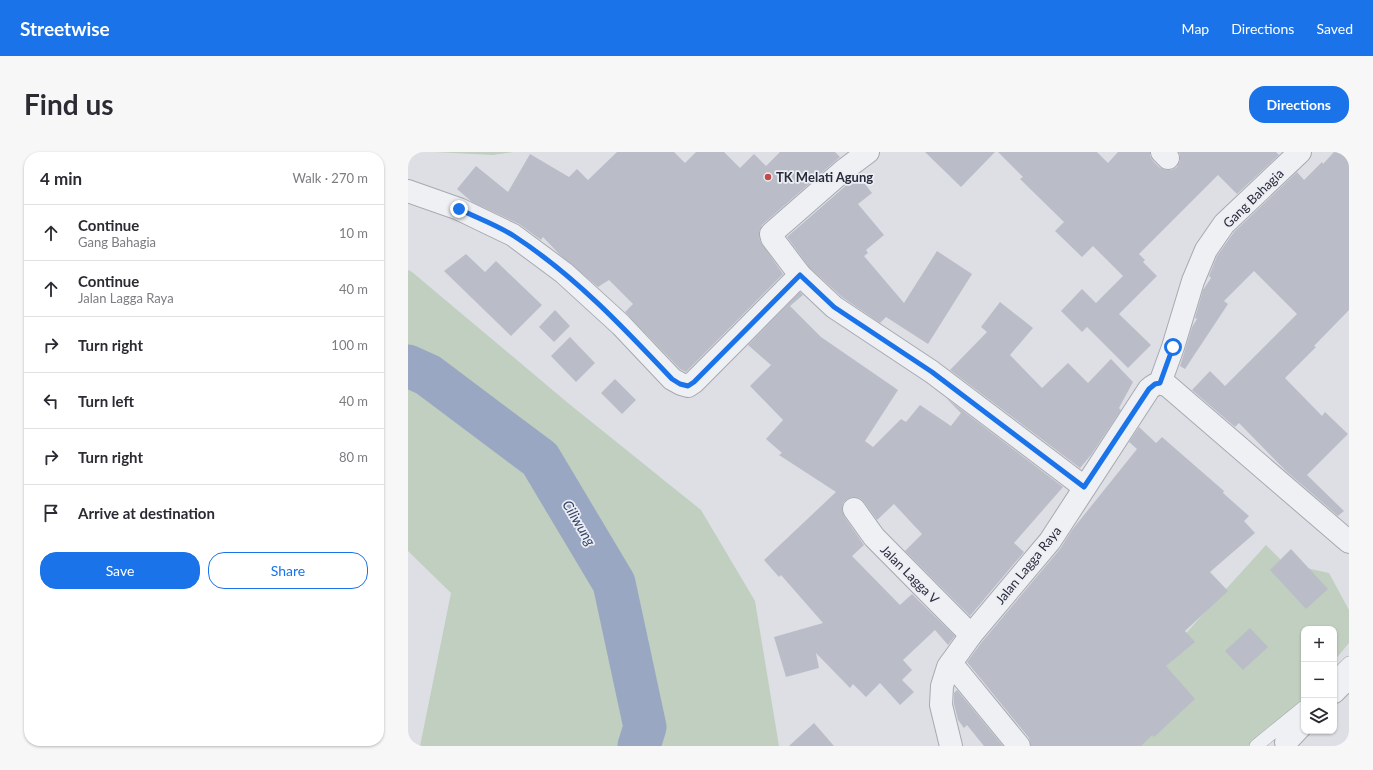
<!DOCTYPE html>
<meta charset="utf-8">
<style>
body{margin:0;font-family:Lato,sans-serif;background:#f7f7f7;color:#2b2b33}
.controls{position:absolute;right:12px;bottom:12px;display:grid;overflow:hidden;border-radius:8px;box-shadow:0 1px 3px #0004}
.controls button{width:36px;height:36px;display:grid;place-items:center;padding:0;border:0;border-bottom:1px solid #e1e1e2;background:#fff;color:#2b2b33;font:20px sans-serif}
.stop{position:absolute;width:12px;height:12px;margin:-9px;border:3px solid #1a73e8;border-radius:50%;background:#fff}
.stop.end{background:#1a73e8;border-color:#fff;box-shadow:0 1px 4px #0008}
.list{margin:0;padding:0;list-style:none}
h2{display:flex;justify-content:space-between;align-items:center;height:52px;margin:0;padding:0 16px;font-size:17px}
h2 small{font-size:13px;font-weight:400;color:#7c7c81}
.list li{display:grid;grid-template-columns:26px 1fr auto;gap:12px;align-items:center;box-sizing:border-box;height:56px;padding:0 16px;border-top:1px solid #e1e1e2}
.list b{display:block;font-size:15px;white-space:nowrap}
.list p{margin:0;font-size:13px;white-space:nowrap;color:#7c7c81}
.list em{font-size:13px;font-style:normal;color:#7c7c81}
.actions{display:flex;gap:8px;padding:12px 16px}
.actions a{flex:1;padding:9px 0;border:1px solid #1a73e8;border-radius:16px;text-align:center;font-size:14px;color:#1a73e8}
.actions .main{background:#1a73e8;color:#fff}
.icon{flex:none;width:22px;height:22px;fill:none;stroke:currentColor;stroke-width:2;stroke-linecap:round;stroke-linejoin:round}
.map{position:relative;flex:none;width:941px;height:594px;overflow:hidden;border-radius:16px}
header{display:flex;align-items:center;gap:24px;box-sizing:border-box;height:56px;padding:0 20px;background:#1a73e8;color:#fff}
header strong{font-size:19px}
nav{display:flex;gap:22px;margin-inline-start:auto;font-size:14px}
.intro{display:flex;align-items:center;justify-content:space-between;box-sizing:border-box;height:96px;padding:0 24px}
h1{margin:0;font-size:28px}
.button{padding:10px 18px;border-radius:16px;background:#1a73e8;color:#fff;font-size:14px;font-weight:700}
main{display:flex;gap:24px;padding:0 24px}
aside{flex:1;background:#fff;border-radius:16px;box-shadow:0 1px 3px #0004}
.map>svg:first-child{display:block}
</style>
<header>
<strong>Streetwise</strong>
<nav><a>Map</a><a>Directions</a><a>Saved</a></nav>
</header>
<div class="intro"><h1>Find us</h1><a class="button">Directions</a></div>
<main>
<aside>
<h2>4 min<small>Walk · 270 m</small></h2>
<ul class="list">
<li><svg class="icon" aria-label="ahead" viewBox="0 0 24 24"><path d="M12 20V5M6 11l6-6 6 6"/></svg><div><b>Continue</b><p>Gang Bahagia</p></div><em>10 m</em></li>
<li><svg class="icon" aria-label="ahead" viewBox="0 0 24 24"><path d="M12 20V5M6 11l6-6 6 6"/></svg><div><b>Continue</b><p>Jalan Lagga Raya</p></div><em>40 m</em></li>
<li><svg class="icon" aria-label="right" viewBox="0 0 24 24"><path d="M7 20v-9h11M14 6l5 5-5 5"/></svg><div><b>Turn right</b></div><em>100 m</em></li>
<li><svg class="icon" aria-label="left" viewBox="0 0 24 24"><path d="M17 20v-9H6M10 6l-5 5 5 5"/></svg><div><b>Turn left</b></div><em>40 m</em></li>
<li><svg class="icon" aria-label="right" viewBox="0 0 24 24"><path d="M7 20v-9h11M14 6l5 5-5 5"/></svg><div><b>Turn right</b></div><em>80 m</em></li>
<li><svg class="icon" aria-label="arrive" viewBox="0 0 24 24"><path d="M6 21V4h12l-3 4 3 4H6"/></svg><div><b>Arrive at destination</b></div></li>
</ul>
<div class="actions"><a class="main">Save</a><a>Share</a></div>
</aside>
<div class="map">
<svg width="941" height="594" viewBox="0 0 941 594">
<rect width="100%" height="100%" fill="#dddfe5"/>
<g fill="#c0cfbf">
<polygon points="26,0 106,0 85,3"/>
<polygon points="0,118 4,120 160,251 293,358 347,449 371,594 12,594 43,441 0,399"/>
<polygon points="858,393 876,411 921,421 941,458 941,491 926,509 926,477 896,477 896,545 855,594 720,594 740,523"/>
</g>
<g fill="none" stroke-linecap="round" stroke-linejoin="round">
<polyline stroke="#9aa7c3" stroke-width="43" points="0,214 20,223 132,307 206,431 237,575 231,594"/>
</g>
<g fill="#babdc8">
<polygon points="209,0 266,0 277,11 288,0 316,0 332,16 346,2 358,14 372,0 427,0 432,5 354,73 351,79 352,89 375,122 278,220 272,217 217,160 225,152 201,128 190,135 152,103 135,85 133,88 111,72 64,50 49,37 68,14 100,40 122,2 161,25 169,17 180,28"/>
<polygon points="517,0 587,0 553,35"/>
<polygon points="590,0 689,0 700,11 710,0 742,0 742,4 745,9 751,15 757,18 764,18 769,15 772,9 772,3 771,0 868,0 871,3 829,42 810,23 731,102 737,108 735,110 749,124 711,162 743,193 720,216 679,175 674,180 653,159 674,137 688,151 715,124 685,94 674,105 647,79 656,70 612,27 615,25"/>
<polygon points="926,0 941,0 941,158 906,194 908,195 877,226 914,264 917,260 940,282 899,323 936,359 930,364 878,319 831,271 827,275 784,238 802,219 817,234 889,162 846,119 816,149 820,152 777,217 772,214 784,175 789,167 787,166 795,138 803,126 801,124 809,104 826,80 889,20 896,28 914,10 915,12"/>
<polygon points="450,23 464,41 450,52 476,83 458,98 460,101 456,104 496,151 529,99 564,122 520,192 478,165 472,171 434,145 401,115 379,85"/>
<polygon points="58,102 77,120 88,109 134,153 103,184 36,119"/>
<polygon points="392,140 395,143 382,154 413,185 490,238 457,289 465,295 493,267 498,270 512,253 543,274 553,261 538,246 655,335 606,391 616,400 562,464 497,399 514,382 486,352 469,368 456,350 452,346 444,345 439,347 435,351 434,358 436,364 456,393 444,404 492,453 504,442 547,484 540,493 527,478 495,508 504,518 494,528 506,540 492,553 472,531 458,545 445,532 442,536 408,501 411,516 378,525 366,485 415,471 373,423 371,425 356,408 428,340 371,303 374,301 358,287 375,268 342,234 363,213 340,193"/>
<polygon points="592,150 625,176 602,203 634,236 660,211 680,231 703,207 725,230 711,256 713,258 683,303 672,316 542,218 579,180 573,175"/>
<polygon points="147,158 162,174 146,190 131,175"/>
<polygon points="162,185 187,211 168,230 143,204"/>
<polygon points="207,227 228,248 214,262 193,241"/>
<polygon points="731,275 748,291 754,285 816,339 815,341 841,364 836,369 847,381 802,420 820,439 777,479 787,490 758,514 787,547 746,585 744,583 733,594 623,594 621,586 559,510 573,491 652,397 664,378 729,297 721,290"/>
<polygon points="883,397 920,437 898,457 862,418"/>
<polygon points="842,476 860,495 835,518 817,499"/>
<polygon points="549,538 595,594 576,594 559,573 556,576 550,568 546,552 546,541"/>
<polygon points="406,571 426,594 381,594"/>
</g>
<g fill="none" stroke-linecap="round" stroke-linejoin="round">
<g stroke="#a7a9b2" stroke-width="14">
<g id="service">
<polyline points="926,526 941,511"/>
<polyline points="848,594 896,555"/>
</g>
</g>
<g stroke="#a7a9b2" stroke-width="24">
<g id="minor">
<polyline points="460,0 436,18 365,80 363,82 364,86 392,123 426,155 524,220 676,335"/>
<polyline points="754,0 760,6"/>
<polyline points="0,39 51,57 105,83 156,121 213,173 264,227 273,232 280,234 286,230 392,123"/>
<polyline points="752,231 765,195 785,129 798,98 816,72 892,0"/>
<polyline points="446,357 466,385 563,483"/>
<polyline points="543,511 611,594"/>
<polyline points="926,540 941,525"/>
<polyline points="878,590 896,571"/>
<path d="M543,594L533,553L534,534L540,515L563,483L642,389L741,237C748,231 751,230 760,234L941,390"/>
</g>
</g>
<use href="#service" stroke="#eff0f4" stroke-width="13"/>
<use href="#minor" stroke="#eff0f4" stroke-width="22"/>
</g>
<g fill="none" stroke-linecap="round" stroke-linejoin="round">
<path stroke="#1a73e8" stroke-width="5" d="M51,57C69,66 89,73 106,84C166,123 215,175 264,227L272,232L280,234L286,230L392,123L426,155L524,220L676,335L741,237L747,232L752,231L765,195"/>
</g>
<circle fill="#c24b4a" stroke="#eceef3" stroke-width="1.5" cx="360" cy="25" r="4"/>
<g text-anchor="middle" stroke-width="3.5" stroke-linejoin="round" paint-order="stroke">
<g font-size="13" font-weight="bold" fill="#282b3b" stroke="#eceef3" text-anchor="start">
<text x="368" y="30">TK Melati Agung</text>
</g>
<g font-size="13" fill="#282b3b" stroke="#eceef3">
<text transform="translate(845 46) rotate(-44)" y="5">Gang Bahagia</text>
<text transform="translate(620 413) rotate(-51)" y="5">Jalan Lagga Raya</text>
<text transform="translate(502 422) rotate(45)" y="5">Jalan Lagga V</text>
</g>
<g font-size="14" font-style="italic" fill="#35446b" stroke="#eceef3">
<text transform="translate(171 371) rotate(59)" y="5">Ciliwung</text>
</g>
</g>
</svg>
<div class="controls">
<button>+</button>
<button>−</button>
<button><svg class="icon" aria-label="layers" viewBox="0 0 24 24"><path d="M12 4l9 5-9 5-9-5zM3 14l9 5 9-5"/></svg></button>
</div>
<div class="stop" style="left:765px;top:195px"></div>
<div class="stop end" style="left:51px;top:57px"></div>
</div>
</main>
